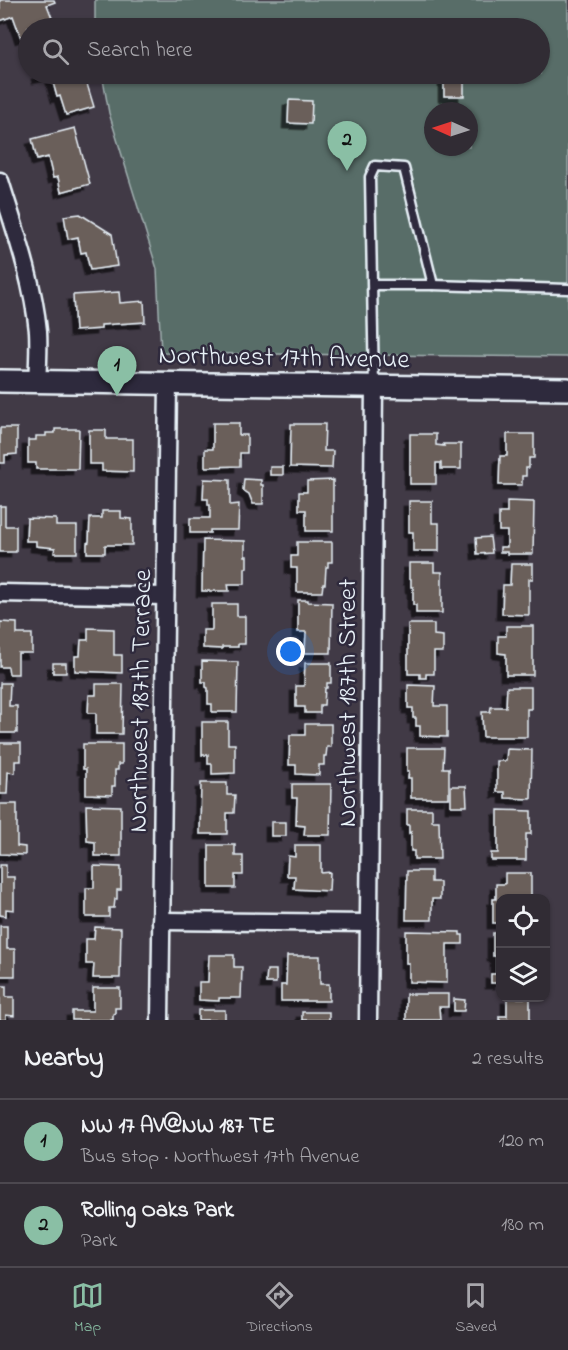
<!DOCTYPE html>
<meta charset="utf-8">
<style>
body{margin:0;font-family:"Indie Flower",sans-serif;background:#39343c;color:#f1f3f6}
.controls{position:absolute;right:18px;bottom:18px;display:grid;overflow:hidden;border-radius:12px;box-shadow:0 2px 4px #0004}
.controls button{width:54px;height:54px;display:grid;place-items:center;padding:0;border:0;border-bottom:2px solid #4c484f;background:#312c34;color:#f1f3f6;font:30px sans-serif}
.compass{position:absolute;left:424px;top:102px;width:54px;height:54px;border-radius:50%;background:#312c34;box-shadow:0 2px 4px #0004;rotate:273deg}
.you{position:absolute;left:291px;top:652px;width:21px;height:21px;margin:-15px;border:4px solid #fff;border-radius:50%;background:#1a73e8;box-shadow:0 0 0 9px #1a73e833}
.badge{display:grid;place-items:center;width:39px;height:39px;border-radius:50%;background:#8abfa5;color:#111;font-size:20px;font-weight:700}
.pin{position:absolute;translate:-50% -50px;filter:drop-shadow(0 2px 3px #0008)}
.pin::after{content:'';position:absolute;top:32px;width:21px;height:18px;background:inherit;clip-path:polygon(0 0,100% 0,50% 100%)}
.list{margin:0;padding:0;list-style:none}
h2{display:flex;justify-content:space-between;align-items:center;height:78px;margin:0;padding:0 24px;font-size:26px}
h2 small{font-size:20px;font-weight:400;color:#a8a7ac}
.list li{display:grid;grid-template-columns:39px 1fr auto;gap:18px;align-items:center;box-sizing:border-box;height:84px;padding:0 24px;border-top:2px solid #4c484f}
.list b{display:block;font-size:22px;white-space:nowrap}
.list p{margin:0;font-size:20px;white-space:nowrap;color:#a8a7ac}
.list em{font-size:20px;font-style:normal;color:#a8a7ac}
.icon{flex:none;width:33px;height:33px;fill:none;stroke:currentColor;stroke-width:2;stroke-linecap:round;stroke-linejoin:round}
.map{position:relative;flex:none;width:568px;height:1020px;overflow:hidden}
.search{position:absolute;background:#312c34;box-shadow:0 2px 4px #0004;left:18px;right:18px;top:18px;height:66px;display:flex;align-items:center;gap:15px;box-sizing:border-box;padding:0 21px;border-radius:33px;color:#a8a7ac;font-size:22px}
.sheet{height:246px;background:#312c34}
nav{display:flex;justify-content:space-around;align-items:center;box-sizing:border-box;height:84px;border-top:2px solid #4c484f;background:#312c34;font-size:16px;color:#a8a7ac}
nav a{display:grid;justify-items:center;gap:3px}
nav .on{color:#8abfa5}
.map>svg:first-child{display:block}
</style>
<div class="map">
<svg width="568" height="1020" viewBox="0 0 568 1020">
<defs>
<filter id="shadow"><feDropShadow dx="-5.5" dy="5.5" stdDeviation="0" flood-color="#0009"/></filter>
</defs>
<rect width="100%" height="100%" fill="#413a46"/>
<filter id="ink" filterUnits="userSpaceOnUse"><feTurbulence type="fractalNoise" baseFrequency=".0167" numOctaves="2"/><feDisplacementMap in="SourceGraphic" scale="12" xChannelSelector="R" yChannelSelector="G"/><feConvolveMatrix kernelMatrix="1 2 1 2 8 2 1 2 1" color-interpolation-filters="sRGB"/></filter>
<g filter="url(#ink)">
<path fill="#586d67" stroke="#a0afb0" stroke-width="1.5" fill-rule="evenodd" d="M95,0H568V357L161,353L157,269L109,113L102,74H540V28H95ZM433,111H469V147H433Z"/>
<g fill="#6b5e5a" stroke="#e8f1f8" stroke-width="1.5" filter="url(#shadow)">
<polygon points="0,0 54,0 55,2 47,5 56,28 28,28 28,46 25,36 21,38 13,16 0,21"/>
<polygon points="37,74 84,74 94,107 66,115 60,96 57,97 51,75 38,78"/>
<rect x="444" y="74" width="20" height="22"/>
<polygon points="289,100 312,101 311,124 288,123"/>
<polygon points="75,128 90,184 61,192 58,177 53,178 48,157 37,160 32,139"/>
<polygon points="80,214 112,234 117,266 90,270 86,252 81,253 78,237 68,239 64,216"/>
<polygon points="119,292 120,303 144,301 145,322 101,325 101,329 75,331 73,295"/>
<polygon points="213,423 239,423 239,435 247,435 247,453 240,453 240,466 205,467 205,449 213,449"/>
<polygon points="291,424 325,424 324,451 333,451 332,468 290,467"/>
<polygon points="0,428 17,428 17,454 5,455 5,463 0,463"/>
<polygon points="55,429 79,429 78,469 36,469 36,463 28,463 28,440 36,440 36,436 46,436 46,433 55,433"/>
<polygon points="89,430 106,430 106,439 133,439 133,472 102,471 102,464 89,464"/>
<polygon points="410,434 436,434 436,445 444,446 443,444 461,444 461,469 441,469 441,463 436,463 436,484 410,484"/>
<polygon points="507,434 534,434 534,458 529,458 529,468 526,468 526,476 522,476 522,485 499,485 500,456 507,456"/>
<rect x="270" y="467" width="13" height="8"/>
<polygon points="204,479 230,480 230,505 239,504 238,530 210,530 210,533 190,533 190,518 210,518 210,505 208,505 208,499 203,499"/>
<polygon points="244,479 261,480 261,485 263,485 263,504 253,504 249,494 243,490"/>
<polygon points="333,480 333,531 306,531 306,510 299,510 299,492 307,492 307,481"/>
<polygon points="409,501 432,501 432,523 439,523 439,551 413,551 413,532 409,532"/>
<polygon points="507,501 534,502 533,554 507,554 507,552 500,552 500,547 507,547 507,531 499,531 499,513 507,513"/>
<polygon points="0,506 5,506 5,526 16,526 16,552 0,552"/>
<polygon points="102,511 121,511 121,518 132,519 132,545 105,545 105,553 87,553 87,543 89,542 90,518 102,518"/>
<polygon points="27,518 56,519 56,526 77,526 77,553 54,553 55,548 36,546 36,541 26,541"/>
<polygon points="490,537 492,553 477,554 476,538"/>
<polygon points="203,540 245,541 245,556 247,556 247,568 245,568 245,584 228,584 229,591 202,591"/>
<polygon points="297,542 332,542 332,562 328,562 328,567 326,567 325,584 323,584 322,592 297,592 297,568 291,568 291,556 297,556"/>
<polygon points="409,563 434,563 434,572 442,572 442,613 416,613 416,605 413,605 413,587 411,587 411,579 409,579"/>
<polygon points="511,564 533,564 533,579 529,579 529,615 502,614 503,585 510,585"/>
<polygon points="298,600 308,600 308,602 332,603 331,653 305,653 306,632 298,632"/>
<polygon points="212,604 237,604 237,616 245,616 245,644 238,644 238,647 222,647 222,649 203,648 203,630 212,630"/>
<polygon points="0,622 17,623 17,634 32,634 32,653 18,653 18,674 9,674 8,667 0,667"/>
<polygon points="408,624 434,624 434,635 443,636 443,652 434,652 434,674 426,674 426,678 420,678 420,674 408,674"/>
<polygon points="506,626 533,626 533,675 506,675 506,654 498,653 498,636 506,636"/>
<polygon points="88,628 114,629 114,655 122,655 122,673 75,671 75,656 80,656 81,640 88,640"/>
<polygon points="202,661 238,662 237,712 212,712 212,704 208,704 208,688 206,687 206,682 202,682"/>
<rect x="53" y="663" width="13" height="10"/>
<polygon points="305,663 331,663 331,683 327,683 327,688 325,688 324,705 320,705 320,713 305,713 305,707 296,707 296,686 304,686"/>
<polygon points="0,683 10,683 9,706 17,706 17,733 0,733"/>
<polygon points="96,684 123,684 122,734 96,734 96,713 88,713 89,695 96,695"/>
<polygon points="408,685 435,686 434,706 447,706 447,737 420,736 420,726 416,726 416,718 413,718 413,708 408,708"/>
<polygon points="507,687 531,687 531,709 527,709 527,737 483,737 482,712 490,712 491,707 506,707"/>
<polygon points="202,722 228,722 228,744 235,744 235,773 212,774 212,764 208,764 208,755 202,755"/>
<polygon points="305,724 331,724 331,747 327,747 326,756 324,756 324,765 319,765 319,775 296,774 296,765 289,765 290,735 305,735"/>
<polygon points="0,743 21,743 21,761 15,761 15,773 8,772 7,794 0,794"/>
<polygon points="83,744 122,744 122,764 118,764 118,770 115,770 115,786 112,786 112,795 86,794 86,769 83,769"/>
<polygon points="407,748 444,748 443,768 449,768 449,798 411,798 411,778 408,778 409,771 407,771"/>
<polygon points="507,749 532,750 531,799 505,798 505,792 497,792 497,761 506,761"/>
<polygon points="201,783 227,783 227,795 235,795 234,813 227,813 227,834 200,834"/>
<polygon points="292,784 331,784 330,835 304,835 305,826 296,825 297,798 292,798"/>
<polygon points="451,786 466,786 467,806 451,806"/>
<polygon points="0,804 17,804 17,846 25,847 25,855 0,854"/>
<polygon points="86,805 121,806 121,856 95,856 95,842 87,841"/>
<polygon points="407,809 432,809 432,821 439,821 440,859 414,859 414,851 411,851 411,832 409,833 409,825 407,825"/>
<polygon points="498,810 531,811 531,834 526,834 526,860 491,860 491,853 498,853"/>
<rect x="271" y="822" width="15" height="14"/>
<polygon points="209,845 235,845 235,856 243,856 243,875 235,875 235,888 209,888"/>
<polygon points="295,845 321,845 321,873 330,872 329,891 294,889 295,876 287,876 288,856 295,857"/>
<polygon points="0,865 6,865 6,877 14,877 14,910 6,909 6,916 0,915"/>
<polygon points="94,866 121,867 121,890 117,890 117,899 115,899 114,908 109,908 109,917 86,917 86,888 94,888"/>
<polygon points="407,871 431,871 431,882 440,882 440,899 432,899 432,920 406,920"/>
<polygon points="505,873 531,873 531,898 500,898 500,923 493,923 493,899 496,899 496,884 505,884"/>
<polygon points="0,926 7,926 7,949 15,949 15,976 0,976"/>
<polygon points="95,927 121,928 120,978 93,978 94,964 86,964 86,939 94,939"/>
<polygon points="406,931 460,932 460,935 463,935 463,944 447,944 447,983 409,982 409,963 406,963"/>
<polygon points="493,933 500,933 500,983 491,983 491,974 496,974 496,956 493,956"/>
<polygon points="209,955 234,955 234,967 242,967 241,998 219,998 219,1001 199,1000 199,982 208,982"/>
<polygon points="287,956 320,956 320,984 329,984 329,1001 281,1001 281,985 286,985"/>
<polygon points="267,970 276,970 276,983 266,983"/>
<polygon points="0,986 6,986 6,997 14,997 14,1016 6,1015 6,1020 0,1020"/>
<polygon points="93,988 120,988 120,1008 115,1008 115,1013 113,1014 113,1020 72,1020 72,1011 93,1011"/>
<polygon points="406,994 448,994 448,1007 439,1007 440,1020 406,1020"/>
<polygon points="507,998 530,998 530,1020 499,1020 499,1016 507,1016"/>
<polygon points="454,999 465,1000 464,1011 454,1011"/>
<rect x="198" y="1010" width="27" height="10"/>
<rect x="302" y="1012" width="27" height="8"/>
</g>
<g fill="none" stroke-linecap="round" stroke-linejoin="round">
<g stroke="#e8f1f8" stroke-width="13">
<g id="service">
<polyline points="373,285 433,285 568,289"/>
<polyline points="374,386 370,177 375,166 404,168 433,285"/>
</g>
</g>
<g stroke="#e8f1f8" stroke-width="21">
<g id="minor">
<path d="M0,181C15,230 33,280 38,331C39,348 38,365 37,382"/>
<polyline points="0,593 165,596"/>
<polyline points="161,921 370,923"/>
<polyline points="160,1020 168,383"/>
<polyline points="368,1020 374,386"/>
</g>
</g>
<g stroke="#e8f1f8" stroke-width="26">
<polyline id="tertiary" points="0,381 568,389"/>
</g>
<use href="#service" stroke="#2f2a3d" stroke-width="8"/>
<use href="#minor" stroke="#2f2a3d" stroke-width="16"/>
<use href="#tertiary" stroke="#2f2a3d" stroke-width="21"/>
</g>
</g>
<g text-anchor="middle" stroke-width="5" stroke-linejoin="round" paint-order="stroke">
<g font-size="27" fill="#e8f1f8" stroke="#2f2a3d">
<text transform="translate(284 356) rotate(1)" y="9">Northwest 17th Avenue</text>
<text transform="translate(139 701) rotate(-89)" y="9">Northwest 187th Terrace</text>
<text transform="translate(346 703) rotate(-90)" y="9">Northwest 187th Street</text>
</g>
</g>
</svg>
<div class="controls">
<button><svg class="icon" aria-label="locate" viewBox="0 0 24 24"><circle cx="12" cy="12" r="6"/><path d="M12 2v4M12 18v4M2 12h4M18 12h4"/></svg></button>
<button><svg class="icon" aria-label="layers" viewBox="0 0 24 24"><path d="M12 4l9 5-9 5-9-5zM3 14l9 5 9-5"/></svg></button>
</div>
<svg class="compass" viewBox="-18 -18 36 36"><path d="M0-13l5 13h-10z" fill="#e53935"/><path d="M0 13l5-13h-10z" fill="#a8a7ac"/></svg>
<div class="you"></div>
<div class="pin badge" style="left:117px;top:396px">1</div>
<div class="pin badge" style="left:347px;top:171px">2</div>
<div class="search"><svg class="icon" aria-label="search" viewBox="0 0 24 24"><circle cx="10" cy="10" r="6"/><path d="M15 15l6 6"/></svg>Search here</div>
</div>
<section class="sheet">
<h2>Nearby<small>2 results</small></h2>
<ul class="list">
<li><span class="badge">1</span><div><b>NW 17 AV@NW 187 TE</b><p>Bus stop · Northwest 17th Avenue</p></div><em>120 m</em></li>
<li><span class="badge">2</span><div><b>Rolling Oaks Park</b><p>Park</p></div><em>180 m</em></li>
</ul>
</section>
<nav>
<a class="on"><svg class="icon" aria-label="map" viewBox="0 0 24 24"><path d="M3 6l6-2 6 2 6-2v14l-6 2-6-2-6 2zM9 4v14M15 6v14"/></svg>Map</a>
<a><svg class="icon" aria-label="directions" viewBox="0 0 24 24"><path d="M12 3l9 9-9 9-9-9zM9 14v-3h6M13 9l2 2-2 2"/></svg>Directions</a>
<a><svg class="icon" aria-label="saved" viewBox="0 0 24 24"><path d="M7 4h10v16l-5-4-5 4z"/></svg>Saved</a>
</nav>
